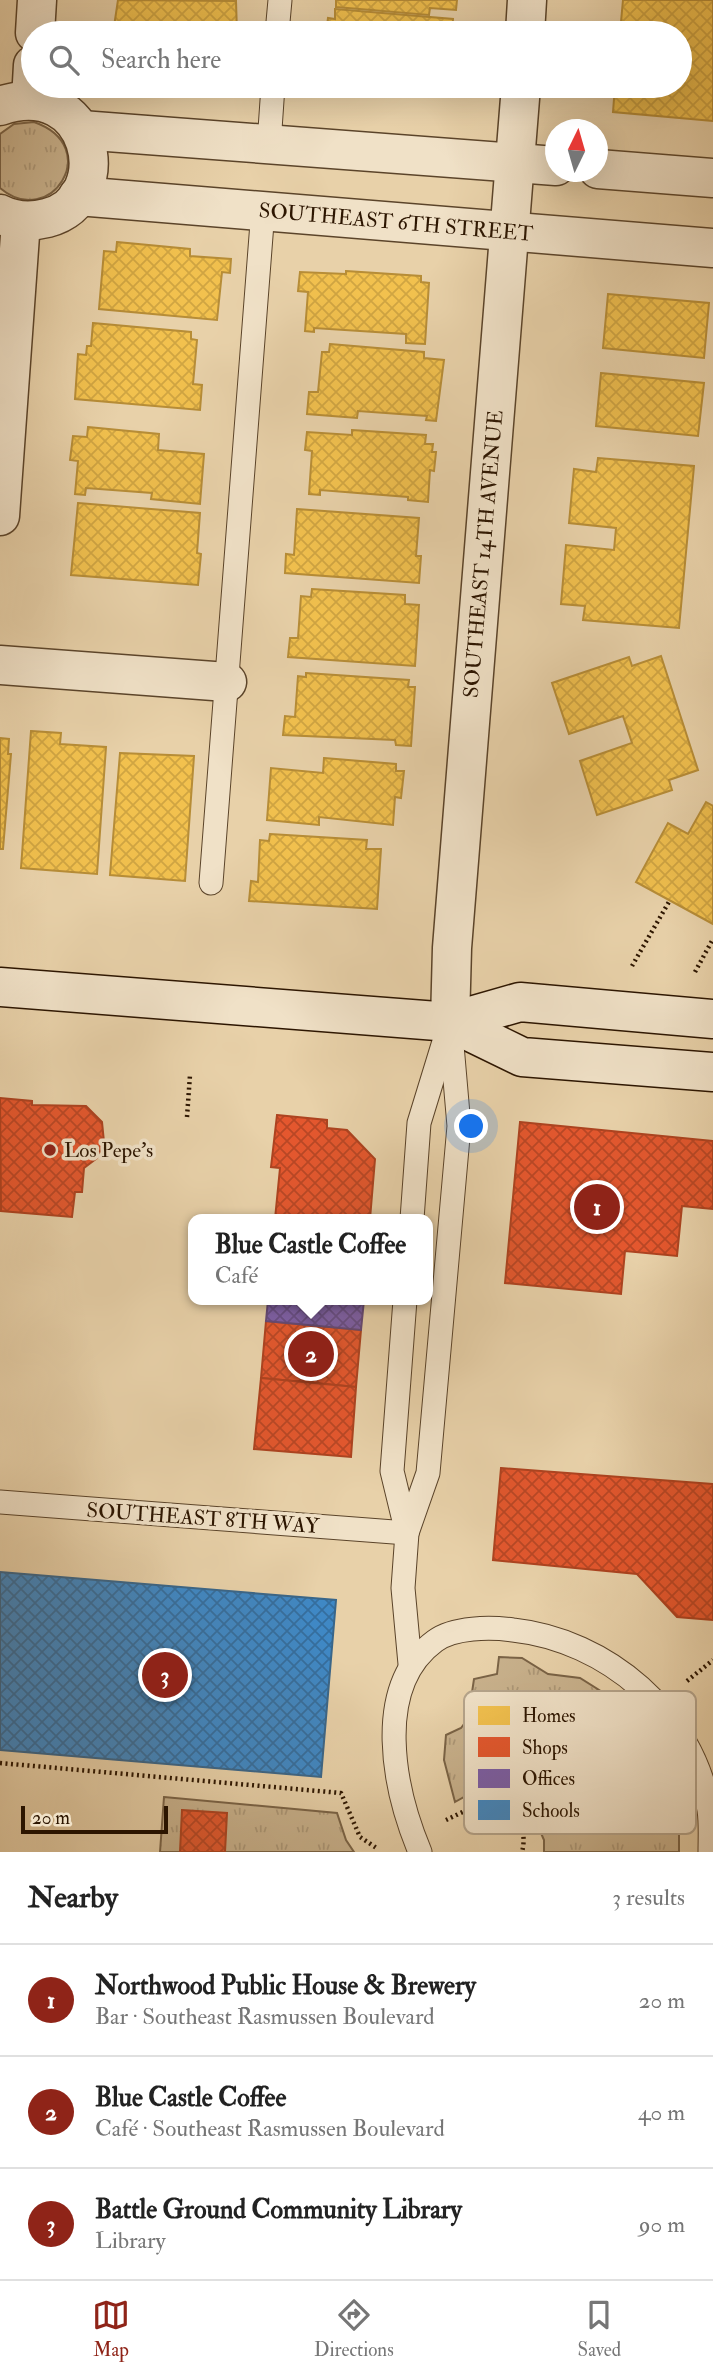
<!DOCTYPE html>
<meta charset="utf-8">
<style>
body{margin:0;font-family:"IM FELL Double Pica",serif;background:#f2f2f2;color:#222}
.compass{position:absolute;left:545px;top:119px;width:63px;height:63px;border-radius:50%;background:#fff;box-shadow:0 7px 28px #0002;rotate:5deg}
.scale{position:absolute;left:21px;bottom:18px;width:147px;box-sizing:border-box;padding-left:7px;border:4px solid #2c1500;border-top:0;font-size:19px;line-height:24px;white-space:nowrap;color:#2c1500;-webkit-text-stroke:5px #f0e1c7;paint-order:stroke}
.you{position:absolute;left:472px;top:1127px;width:24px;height:24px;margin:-18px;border:5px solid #fff;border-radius:50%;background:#1a73e8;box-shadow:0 0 0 10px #1a73e833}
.badge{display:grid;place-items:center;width:46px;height:46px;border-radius:50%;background:#8f2418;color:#fff;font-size:23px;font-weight:700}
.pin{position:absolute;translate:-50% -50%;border:4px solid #fff;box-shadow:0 2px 7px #0006}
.popup{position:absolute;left:188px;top:1214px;width:245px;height:91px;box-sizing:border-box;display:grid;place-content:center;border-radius:14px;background:#fff;filter:drop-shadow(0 2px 5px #0005);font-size:23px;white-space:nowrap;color:#767676}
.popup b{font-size:26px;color:#222}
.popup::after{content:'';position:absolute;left:50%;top:100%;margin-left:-14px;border:14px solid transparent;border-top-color:#fff}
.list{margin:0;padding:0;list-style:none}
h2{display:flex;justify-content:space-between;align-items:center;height:91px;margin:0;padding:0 28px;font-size:30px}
h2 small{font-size:23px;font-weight:400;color:#767676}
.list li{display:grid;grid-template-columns:46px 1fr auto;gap:21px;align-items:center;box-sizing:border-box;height:112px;padding:0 28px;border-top:2px solid #e0e0e0}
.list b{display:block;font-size:26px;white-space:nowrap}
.list p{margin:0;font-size:23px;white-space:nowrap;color:#767676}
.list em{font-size:23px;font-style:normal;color:#767676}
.icon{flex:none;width:38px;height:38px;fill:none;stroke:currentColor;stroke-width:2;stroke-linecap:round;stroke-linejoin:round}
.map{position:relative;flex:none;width:713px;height:1852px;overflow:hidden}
.search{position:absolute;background:#fff;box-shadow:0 7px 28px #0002;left:21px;right:21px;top:21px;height:77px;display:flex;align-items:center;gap:18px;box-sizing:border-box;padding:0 24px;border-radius:38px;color:#767676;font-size:26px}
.sheet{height:427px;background:#fff}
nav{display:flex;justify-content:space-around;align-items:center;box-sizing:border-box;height:98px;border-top:2px solid #e0e0e0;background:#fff;font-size:19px;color:#767676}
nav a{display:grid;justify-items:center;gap:4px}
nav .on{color:#8f2418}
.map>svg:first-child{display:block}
</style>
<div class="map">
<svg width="713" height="1852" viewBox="0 0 713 1852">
<defs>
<pattern id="grass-tufts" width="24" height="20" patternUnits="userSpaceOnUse" patternTransform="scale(1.75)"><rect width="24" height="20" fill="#c8b18c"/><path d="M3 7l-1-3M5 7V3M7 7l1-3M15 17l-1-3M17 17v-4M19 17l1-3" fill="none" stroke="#ac9777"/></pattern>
<pattern id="homes-cross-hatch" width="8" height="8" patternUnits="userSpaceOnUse" patternTransform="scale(1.75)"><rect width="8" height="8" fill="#f2c14e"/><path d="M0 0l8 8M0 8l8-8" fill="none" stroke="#d0a542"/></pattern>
<pattern id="shops-cross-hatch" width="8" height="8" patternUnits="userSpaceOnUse" patternTransform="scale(1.75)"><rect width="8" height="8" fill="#e4572e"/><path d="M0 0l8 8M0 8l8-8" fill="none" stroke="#b94725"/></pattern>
<pattern id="offices-cross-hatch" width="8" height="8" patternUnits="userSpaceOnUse" patternTransform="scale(1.75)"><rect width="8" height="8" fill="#7b5ea7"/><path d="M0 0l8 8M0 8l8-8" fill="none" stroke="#654c86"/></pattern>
<pattern id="schools-cross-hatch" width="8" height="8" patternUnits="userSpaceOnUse" patternTransform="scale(1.75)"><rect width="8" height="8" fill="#3f88c5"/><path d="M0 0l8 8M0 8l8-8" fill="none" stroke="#356e9e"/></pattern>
</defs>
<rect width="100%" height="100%" fill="#e8d1a9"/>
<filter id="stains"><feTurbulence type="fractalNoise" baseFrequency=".00286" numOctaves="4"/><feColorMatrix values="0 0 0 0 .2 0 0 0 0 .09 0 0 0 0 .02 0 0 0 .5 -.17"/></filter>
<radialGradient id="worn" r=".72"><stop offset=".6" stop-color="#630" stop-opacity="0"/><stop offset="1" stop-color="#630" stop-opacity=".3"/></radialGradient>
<g fill="url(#grass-tufts)" stroke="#7a6346" stroke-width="2">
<path d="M34,122C105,147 50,231 0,188V134L14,124Z"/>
<path d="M499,1657L522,1658L548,1674L580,1678L607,1695L592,1715L575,1728L574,1756L517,1802C494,1785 480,1787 455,1802L444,1760L446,1735L461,1728L473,1712L471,1699L474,1679L497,1674Z"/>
<polygon points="658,1760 672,1789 669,1812 679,1833 679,1852 544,1852 544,1840 537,1824 593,1778 621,1784 639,1769"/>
<polygon points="164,1797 337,1813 346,1840 354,1852 160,1852"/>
</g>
<g fill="url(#homes-cross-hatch)" stroke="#b78d37" stroke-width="2">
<polygon points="118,0 236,1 237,33 113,33"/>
<polygon points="336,0 457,0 456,10 430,8 429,15 336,7"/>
<polygon points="623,0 713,0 713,121 613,112 615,86 680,86 680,33 620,33"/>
<polygon points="335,9 453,19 452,33 326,33 328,18 335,19"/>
<polygon points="117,242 190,249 190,256 231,259 230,273 222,272 217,320 99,309 104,251 116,252"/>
<polygon points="346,271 421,276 421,282 429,283 425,344 406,343 406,334 314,328 314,332 305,331 308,292 298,291 300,272 346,274"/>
<polygon points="608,294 709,303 704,358 603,348"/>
<polygon points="93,323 191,332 191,339 197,340 193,384 202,385 200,410 75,399 78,354 86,355 87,346 91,346"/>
<polygon points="330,344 424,352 424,358 444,360 436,421 426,420 427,416 358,411 357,418 307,414 309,392 318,392 322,352 329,352"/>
<polygon points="601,373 704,383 698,436 596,426"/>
<polygon points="88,427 159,434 158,450 204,454 200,504 151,499 152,493 86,488 85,495 75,494 78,461 70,460 73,436 87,437"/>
<polygon points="352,430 426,435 425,444 433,444 432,452 436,452 434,471 430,470 428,502 408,500 408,497 320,490 320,495 309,494 312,451 305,450 307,432 352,435"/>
<polygon points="598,458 694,466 679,628 583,620 585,606 561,604 566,545 614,550 616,528 569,523 574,469 596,472"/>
<polygon points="78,503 200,513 197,553 201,554 198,585 71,575"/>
<polygon points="297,509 419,518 416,556 421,556 419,583 285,573 286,554 294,555"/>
<polygon points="312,589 405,595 405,604 419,605 415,666 288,657 290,638 298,638 301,596 311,597"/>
<polygon points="661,656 698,770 669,780 672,790 597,815 580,761 632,743 623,716 569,734 552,683 629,657 632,666"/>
<polygon points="306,673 409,680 408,687 415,687 411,746 396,745 395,740 283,735 285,716 295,717 298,676 306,677"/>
<polygon points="31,731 61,733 60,744 106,747 97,874 21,868"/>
<polygon points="0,738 9,739 8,754 11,754 3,849 0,849"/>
<polygon points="120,753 194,756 185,881 110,875"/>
<polygon points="324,758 396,764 396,771 404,771 401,798 395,797 393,825 319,817 319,825 267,820 271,768 323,773"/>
<polygon points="706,802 713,806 713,924 636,882 668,823 688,834"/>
<polygon points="270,834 367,840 366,849 381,849 377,909 249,901 251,881 258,882 260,840 269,841"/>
</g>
<g fill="url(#shops-cross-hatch)" stroke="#ad4320" stroke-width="2">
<polygon points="0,1098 32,1101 32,1105 86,1106 102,1122 104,1142 97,1158 84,1168 82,1192 75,1192 72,1217 1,1211"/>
<polygon points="277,1115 327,1120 327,1128 347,1130 375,1159 370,1219 275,1219 280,1168 271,1167"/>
<polygon points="520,1122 713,1141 713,1209 682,1206 677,1256 625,1251 621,1294 505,1283"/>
<polygon points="266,1321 361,1330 356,1387 261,1378"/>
<polygon points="261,1378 356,1387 351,1457 254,1449"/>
<polygon points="501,1468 713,1484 713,1620 677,1617 637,1574 493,1560"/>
<polygon points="182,1810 227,1813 225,1852 180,1852"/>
</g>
<polygon fill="url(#offices-cross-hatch)" stroke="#634875" stroke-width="2" points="268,1300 364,1300 361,1330 266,1321"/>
<polygon fill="url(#schools-cross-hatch)" stroke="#39668a" stroke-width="2" points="0,1572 336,1600 321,1777 0,1750"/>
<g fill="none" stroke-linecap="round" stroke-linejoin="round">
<g stroke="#5b442a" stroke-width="25">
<g id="lane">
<polyline points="277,33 280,0"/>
<polyline points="269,144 273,86"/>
<polyline points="211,883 263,210"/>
<polyline points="412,1219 419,1123 446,1035"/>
<polyline points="405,1300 392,1471 407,1533"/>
<polyline points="0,1502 407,1533"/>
<polyline points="410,1664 403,1588 407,1533 428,1473 459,1126 450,1022"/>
<path d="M420,1852C394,1790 372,1687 435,1641C454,1627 490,1627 513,1630C606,1640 694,1713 709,1810C711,1823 710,1838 710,1852"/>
</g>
</g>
<g stroke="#5b442a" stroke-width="41">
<g id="street">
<polyline points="35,33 37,0"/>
<polyline points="525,33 527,0"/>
<polyline points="31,100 33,65"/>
<path d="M0,106C92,74 120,199 47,218C31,222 16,222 0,214"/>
<polyline points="81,130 556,166"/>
<polyline points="598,169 713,178"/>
<polyline points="78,196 713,248"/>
<polyline points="0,516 21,221"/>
<polyline points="0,665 227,682"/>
<polyline points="450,1022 452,948 521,86"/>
</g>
</g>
<g stroke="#2c1500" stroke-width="41">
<g id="secondary">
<polyline points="0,987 450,1022 520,1002 713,1019"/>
<polyline points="450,1022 522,1057 713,1072"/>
</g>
</g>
<g stroke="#2c1500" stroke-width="4.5" stroke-dasharray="2 3.5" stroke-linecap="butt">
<polyline points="632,966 670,900"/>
<polyline points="695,972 713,939"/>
<polyline points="187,1117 190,1075"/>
<polyline points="687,1681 713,1660"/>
<polyline points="0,1763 341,1793 360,1837 378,1849"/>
<path d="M446,1820C470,1809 498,1790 517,1819C524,1830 525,1840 522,1852"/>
<polyline points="517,1820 629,1729"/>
</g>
<use href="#lane" stroke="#f0e1c7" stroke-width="23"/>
<use href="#street" stroke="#f0e1c7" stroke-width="38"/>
<use href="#secondary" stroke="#f0e1c7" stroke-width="38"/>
</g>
<circle fill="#8f2418" stroke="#f0e1c7" stroke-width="2.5" cx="50" cy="1150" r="7"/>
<g text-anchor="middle" stroke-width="7" stroke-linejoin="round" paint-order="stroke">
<g font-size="21" fill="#2c1500" stroke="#f0e1c7">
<text transform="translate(396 222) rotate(5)" y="7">SOUTHEAST 6TH STREET</text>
<text transform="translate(483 554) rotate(-85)" y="7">SOUTHEAST 14TH AVENUE</text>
<text transform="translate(203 1518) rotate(4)" y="7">SOUTHEAST 8TH WAY</text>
</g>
<g font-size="21" fill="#2c1500" stroke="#f0e1c7" text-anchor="start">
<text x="64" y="1157">Los Pepe's</text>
</g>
</g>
<rect x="464" y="1691" width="232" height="143" rx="10" fill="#f0e1c7" stroke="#b5a48b" stroke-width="2"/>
<rect x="478" y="1706" width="32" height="19" fill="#f2c14e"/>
<rect x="478" y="1737" width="32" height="20" fill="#e4572e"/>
<rect x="478" y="1769" width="32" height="19" fill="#7b5ea7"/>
<rect x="478" y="1800" width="32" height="20" fill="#3f88c5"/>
<g font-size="19" fill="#2c1500">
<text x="522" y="1722">Homes</text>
<text x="522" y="1754">Shops</text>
<text x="522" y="1785">Offices</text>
<text x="522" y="1817">Schools</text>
</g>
<rect width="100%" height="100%" filter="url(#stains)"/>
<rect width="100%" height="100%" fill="url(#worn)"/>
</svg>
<svg class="compass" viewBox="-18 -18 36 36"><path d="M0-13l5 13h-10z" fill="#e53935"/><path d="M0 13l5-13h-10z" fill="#767676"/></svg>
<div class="scale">20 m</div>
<div class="you"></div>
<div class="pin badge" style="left:597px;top:1207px">1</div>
<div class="pin badge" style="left:311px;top:1354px">2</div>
<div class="popup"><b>Blue Castle Coffee</b>Café</div>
<div class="pin badge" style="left:165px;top:1675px">3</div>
<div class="search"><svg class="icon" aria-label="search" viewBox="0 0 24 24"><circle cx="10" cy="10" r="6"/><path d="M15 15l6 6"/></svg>Search here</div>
</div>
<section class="sheet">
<h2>Nearby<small>3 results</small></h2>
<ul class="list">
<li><span class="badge">1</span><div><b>Northwood Public House &amp; Brewery</b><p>Bar · Southeast Rasmussen Boulevard</p></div><em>20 m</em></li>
<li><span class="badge">2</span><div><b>Blue Castle Coffee</b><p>Café · Southeast Rasmussen Boulevard</p></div><em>40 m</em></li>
<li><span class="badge">3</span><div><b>Battle Ground Community Library</b><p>Library</p></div><em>90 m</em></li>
</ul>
</section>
<nav>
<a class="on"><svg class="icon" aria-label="map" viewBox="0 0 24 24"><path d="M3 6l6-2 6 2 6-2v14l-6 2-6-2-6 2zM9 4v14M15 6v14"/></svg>Map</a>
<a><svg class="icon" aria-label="directions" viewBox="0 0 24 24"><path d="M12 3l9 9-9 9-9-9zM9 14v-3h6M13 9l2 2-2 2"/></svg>Directions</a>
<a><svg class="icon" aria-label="saved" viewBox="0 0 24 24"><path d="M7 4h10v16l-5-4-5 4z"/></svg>Saved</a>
</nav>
